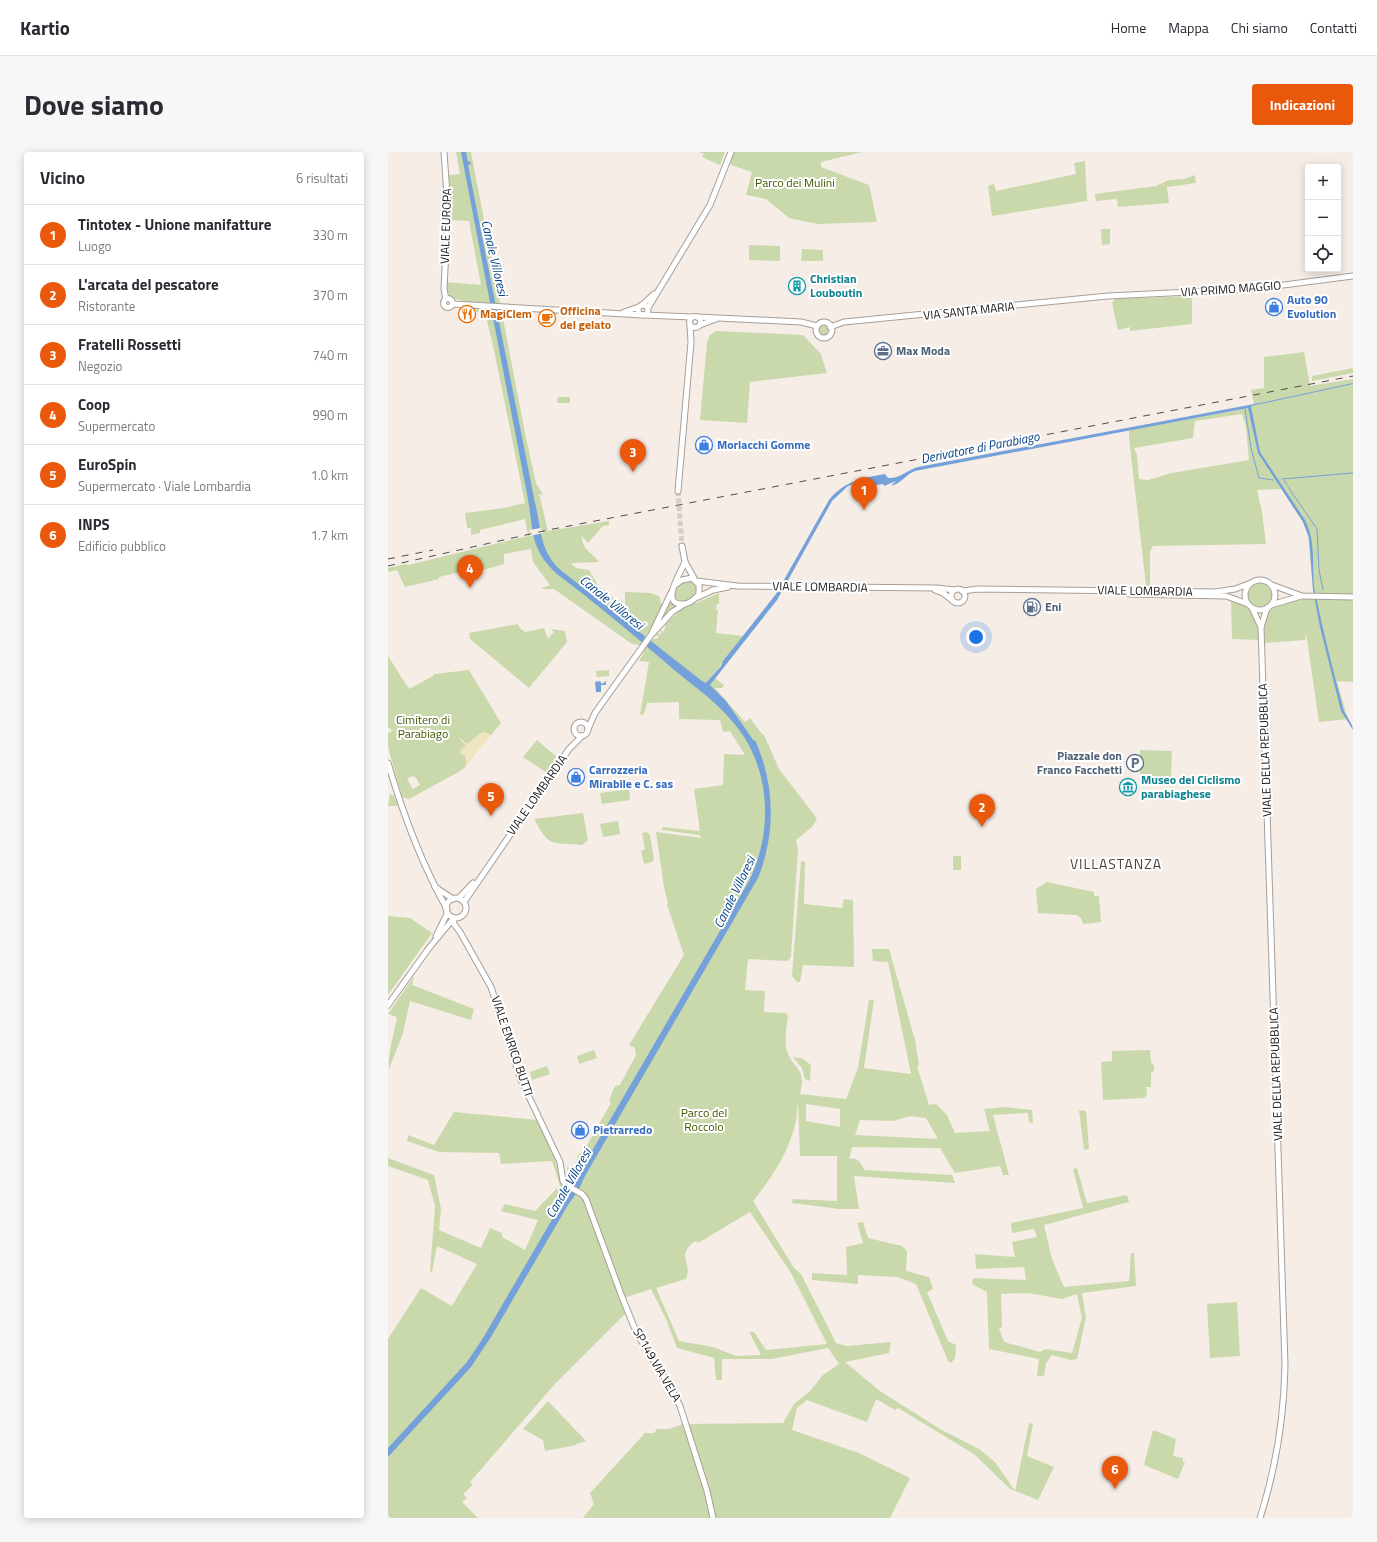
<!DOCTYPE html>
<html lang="it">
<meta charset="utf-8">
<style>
body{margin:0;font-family:"Titillium Web",sans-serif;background:#f7f7f7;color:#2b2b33}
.controls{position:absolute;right:12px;top:12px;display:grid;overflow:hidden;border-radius:4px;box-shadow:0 2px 10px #0003}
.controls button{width:36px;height:36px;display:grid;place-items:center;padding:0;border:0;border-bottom:1px solid #e1e1e2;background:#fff;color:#2b2b33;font:20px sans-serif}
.you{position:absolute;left:588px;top:485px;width:14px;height:14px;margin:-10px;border:3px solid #fff;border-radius:50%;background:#1a73e8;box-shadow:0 0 0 6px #1a73e833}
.badge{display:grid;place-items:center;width:26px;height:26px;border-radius:50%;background:#ea580c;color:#fff;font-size:13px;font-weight:700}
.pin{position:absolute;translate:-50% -33px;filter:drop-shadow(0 1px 2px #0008)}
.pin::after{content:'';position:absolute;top:21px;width:14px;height:12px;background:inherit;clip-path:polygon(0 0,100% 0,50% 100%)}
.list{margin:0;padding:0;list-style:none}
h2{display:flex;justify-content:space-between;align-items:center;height:52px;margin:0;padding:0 16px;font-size:17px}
h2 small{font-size:13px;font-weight:400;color:#7c7c81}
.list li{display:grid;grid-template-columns:26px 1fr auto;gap:12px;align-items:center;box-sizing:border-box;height:60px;padding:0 16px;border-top:1px solid #e1e1e2}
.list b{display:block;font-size:15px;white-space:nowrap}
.list p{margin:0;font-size:13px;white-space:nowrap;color:#7c7c81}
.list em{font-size:13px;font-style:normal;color:#7c7c81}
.icon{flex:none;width:22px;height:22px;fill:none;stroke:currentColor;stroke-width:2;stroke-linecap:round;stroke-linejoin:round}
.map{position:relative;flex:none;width:965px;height:1366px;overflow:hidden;border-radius:4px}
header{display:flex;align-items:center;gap:24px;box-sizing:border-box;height:56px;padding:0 20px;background:#fff;border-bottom:1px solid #e1e1e2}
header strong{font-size:19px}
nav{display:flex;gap:22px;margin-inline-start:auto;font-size:14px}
.intro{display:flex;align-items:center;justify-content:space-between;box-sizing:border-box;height:96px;padding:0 24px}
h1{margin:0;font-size:28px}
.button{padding:10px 18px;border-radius:4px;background:#ea580c;color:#fff;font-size:14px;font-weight:700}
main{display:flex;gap:24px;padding:0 24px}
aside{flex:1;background:#fff;border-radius:4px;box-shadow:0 2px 10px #0003}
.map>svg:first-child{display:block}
</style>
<header>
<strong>Kartio</strong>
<nav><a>Home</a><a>Mappa</a><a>Chi siamo</a><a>Contatti</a></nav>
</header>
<div class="intro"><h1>Dove siamo</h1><a class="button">Indicazioni</a></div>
<main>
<aside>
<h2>Vicino<small>6 risultati</small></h2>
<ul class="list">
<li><span class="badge">1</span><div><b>Tintotex - Unione manifatture</b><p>Luogo</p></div><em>330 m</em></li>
<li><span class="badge">2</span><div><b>L'arcata del pescatore</b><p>Ristorante</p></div><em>370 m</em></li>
<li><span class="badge">3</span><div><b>Fratelli Rossetti</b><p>Negozio</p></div><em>740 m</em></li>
<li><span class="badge">4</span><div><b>Coop</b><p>Supermercato</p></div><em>990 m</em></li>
<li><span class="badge">5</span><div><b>EuroSpin</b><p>Supermercato · Viale Lombardia</p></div><em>1.0 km</em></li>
<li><span class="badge">6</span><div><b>INPS</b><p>Edificio pubblico</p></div><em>1.7 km</em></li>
</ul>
</aside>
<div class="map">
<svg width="965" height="1366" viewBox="0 0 965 1366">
<rect width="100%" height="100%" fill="#f6ede6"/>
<g fill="#cad9ab" fill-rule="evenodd">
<path d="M68,0H83L138,286L148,331L155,343L151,342L160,379L221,369V373L215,374L200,391L189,379L194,385C194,398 204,400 211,410L183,411L188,416L201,418L211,435L235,453H237V440L263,441L271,444L274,454L264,476L257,485L261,488L270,486L271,484L265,483L268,479L272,483L273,481L270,477L272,475L274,481L277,477V472L294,457L331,441V452H329L328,457L330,458L328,481L355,484L324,524L336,533L334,536H327L357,570L362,566L374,582L376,583L391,617L428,665L429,667L424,675L408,688L410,696L403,805L400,809L360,807L357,838L377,839L376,860L398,861L400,863C399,874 395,891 400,902C409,921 418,916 412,942L458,947L470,916L481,848H486L476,916L523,922L500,810L485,809L484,797H501L527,888L531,913L529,914L541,953L548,952L559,963L567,981L602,979L596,957L617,955L644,958L645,971L641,970L640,961L605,963L621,1023H615L612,1014L567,1021L552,996L464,995L461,1007C469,1005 473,1010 476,1018L564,1023L567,1031L466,1024L471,1057H451L404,1051L405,1047L449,1049V1004H412L410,950C409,956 409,962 408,969C402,998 384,1026 365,1049L406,1116L413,1122L448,1191L459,1194L503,1190L501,1201L457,1210L492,1239L552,1277L591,1297L607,1310L627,1339L641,1271L645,1272L639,1304L666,1315L650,1348L622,1337L586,1302L510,1256L507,1258L488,1247L479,1270L419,1248L409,1256L404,1278L471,1301L522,1326L502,1366H195L206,1352L202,1341L257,1281H266L269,1277H281L295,1272L395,1271L406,1252L422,1239L435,1223L451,1212L440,1196L384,1207H334V1228H328L326,1206L289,1196L278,1167L263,1137L236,1146L241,1158L166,1233L82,1330L85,1333L75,1342L79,1346L74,1350L90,1366H0V1187L33,1136L64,1154L89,1112L49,1094L44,1120L42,1119L47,1054L40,1028L0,1014V1006L46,1023L53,1057L51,1078L93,1096L102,1076L114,1081V1085L137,1098L150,1068L113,1059L117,1052L147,1059L172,1033L164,1009L113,1012L111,1001L51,1000L19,989L20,983L46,993L66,960L150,968L163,995L173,1027L177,1032L180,1029L179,1015L185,1018L190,1003L198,995L223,951L221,948L227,934L232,933L248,903L247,896L241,893L296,803L279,753L280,752L276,735L268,680L313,686L312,683L274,678L275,675L312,679L306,637L335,633L336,602L357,603L342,579L335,580L332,568L291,567V550L259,551L256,562L252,563L261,510L251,509L256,500L254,491L251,493L244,492L166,437H152L162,433L145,410L143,397L116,402V412L85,421L81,418L51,425V427L17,435L9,418L0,420V416L18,412L20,413L140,384L137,367L92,378V381L83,383V376H79L77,361L116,356L137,351L106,198L97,160H88L87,151C79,149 64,149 60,140C58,137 59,133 58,130L93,133L81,69L62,68L61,23L72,22ZM418,952L452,957V975L418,969ZM522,964L538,966L550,987L467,983L472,968L505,969ZM362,1060L403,1121L439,1192L378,1198L366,1180H361L373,1203L348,1204L325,1195L291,1189L268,1136L298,1127C305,1110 287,1105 307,1089L310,1091Z"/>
<polygon points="311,0 337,0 332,13 314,5 316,2"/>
<polygon points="344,0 474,0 433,10 433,15 481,33 489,70 430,72 401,66 378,47 358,43 364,20 343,13 342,6"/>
<polygon points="697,9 699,49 604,64 600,34 606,32 608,39 688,22 686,11"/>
<polygon points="807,23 808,31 779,35 781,51 730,55 729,47 708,49 707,42 768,34 781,28 796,27"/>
<polygon points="713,77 722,77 722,92 714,93"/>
<polygon points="361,93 392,94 392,109 361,108"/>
<polygon points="414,97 435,98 435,109 413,109"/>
<polygon points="804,144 804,172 742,179 742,175 730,178 724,151 727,147"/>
<circle cx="435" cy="178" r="5.5"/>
<polygon points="328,179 415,183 433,202 439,221 362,230 359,271 312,268 319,190 322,183"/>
<path d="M916,200L922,234L965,227V530L949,529L958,561L961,567L931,570L918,481L917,488L877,491C873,451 891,448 926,447L920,381L915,370L893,337L869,338L874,360L878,392L765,394L762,400V435L758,433L741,286V278L855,257L866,252L863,238L876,236V205ZM854,262L858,275L861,308L784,321L760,328L751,327L749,303L746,296L805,286L807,269Z"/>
<polygon points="965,216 965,221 924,229 924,224"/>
<polygon points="170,245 182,245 182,251 169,251"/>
<polygon points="303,427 309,433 307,443 296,450 288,447 286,437 289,432"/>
<circle cx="872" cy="443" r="12"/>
<polygon points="282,446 290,453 280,461 269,474"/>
<path d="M843,447C865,456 869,465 871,488L844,487Z"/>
<polygon points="130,472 132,476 137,480 156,476 160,487 166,480 163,477 177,479 179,490 141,536 82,487 81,481"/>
<path d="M0,504L21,537L45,524L46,522L81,518L113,571L103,583L95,580L79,592L71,586L78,594V614L74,618L21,647L14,645L0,595V581L4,579L2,576L0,577ZM24,624L28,626L32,633L25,637L19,627Z"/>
<polygon points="221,518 221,524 209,525 208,519"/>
<polygon points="149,588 170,606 159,621 135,605"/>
<polygon points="752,598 784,599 783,627 752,625"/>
<polygon points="241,637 242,648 214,652 212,641"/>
<polygon points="2,642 6,644 10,654 0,654"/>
<path d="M195,661L200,688L194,693C162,690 162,696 146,667Z"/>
<polygon points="230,669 232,682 215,685 212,672"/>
<polygon points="258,680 262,683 266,707 264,710 256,712 253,699 257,697 254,681"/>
<rect x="565" y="704" width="8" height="14"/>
<polygon points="413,709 417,710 416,752 454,756 456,747 465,748 466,815 415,813 412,830 409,830 404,824"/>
<polygon points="659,730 706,740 706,744 711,744 713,770 695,772 693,766 689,763 650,761 648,737"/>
<polygon points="0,764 22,766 44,781 0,843"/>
<path d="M26,824L24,833L86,857L83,868L22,849L15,881L1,917C0,899 6,883 9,865L0,862Z"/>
<polygon points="206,898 209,906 191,912 189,904"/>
<polygon points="762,898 763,910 766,914 766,919 763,921 763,935 758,935 759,943 756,946 715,948 713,910 724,909 724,899"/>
<polygon points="405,905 415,907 423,913 422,929 417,927 414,916"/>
<polygon points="159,914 162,922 144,928 142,920"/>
<polygon points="691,958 698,959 701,997 696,998"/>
<path d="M689,1016L699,1051L739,1043L741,1050L656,1073L664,1107L676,1135L741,1129L743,1101H746L748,1134L694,1141L698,1165L689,1207L683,1208L664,1203L658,1211L656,1224H649L651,1207L601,1197L599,1140L584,1132L585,1126L638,1128L636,1115L588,1117L587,1102L627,1105L624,1090L649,1085L646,1077L624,1081L623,1071L695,1056L685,1017ZM640,1141L674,1147L689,1142L694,1166L684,1201L658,1197L652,1200L616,1190L611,1176L614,1175L613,1142Z"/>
<polygon points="475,1070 480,1086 514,1094 519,1099 518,1119 541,1125 545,1137 539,1140 560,1189 568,1193 567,1206 563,1211 560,1209 528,1132 509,1125 470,1123 470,1132 424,1128 424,1121 459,1123 458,1095 475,1091 469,1071"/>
<polygon points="849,1150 852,1204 822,1206 819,1152"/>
<polygon points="160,1249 198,1289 188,1292 188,1293 157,1299 155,1288 135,1277"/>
<polygon points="765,1278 788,1287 785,1304 795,1306 795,1310 797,1310 790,1327 756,1313"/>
</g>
<polygon fill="#efe5c0" points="95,580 103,583 78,614 77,603 73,603 72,598 78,594 71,585 79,592"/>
<g fill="#75a1db">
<path d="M73,0H78L80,10L82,9L83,12L80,13C102,126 125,238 147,351C154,378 151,400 175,420L314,529L318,531L333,514L335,509L388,442L441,348C456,329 475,326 497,322L500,326C512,327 519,318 530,315L877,250L965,231V232L863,254L872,300L917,368C929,391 923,416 927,440C935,479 945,518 955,556C957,564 965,571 965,578L953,559L932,475L925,438L921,386L915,370L870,301L860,256L527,319C517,323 514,331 503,334L508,329L496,334L495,332L482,334L480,329H474L460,334L444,349L389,448L322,533L338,549L366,589L367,588C387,632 388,681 370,726L197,1024L190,1039L180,1053L103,1185L83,1215L0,1305V1296L79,1210L95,1186L173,1052L182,1034L204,999L361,729C386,678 383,613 344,569C324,545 299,530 277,510C242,480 206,450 169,422C140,396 146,375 139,342Z"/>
<polygon points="212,529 214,532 218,529 218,533 213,533 213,540 208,540 207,530"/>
</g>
<polygon fill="#f6ede6" points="153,376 155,381 142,384 141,378"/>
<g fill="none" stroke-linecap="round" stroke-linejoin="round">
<g stroke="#75a1db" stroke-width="1">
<polyline points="857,257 863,296 871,326 885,328"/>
<polyline points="894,327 965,321"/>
<polyline points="896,328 899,333"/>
<polyline points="900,335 929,377 931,418 935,438"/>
</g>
<polyline stroke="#d5cdc7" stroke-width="5" stroke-dasharray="5 2.5" stroke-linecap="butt" points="290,339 294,394"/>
<g stroke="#a79e98" stroke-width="7">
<g id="secondary">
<polyline points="56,0 60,57 56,137 58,147"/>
<circle cx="60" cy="151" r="4.5"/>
<polyline points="65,152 254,163"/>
<circle cx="255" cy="158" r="5"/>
<polyline points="254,153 266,142"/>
<polyline points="260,156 322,53 343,0"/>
<polyline points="236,160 251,155"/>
<polyline points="256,163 304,165"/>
<circle cx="307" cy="170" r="5.5"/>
<polyline points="310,165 413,170 429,174"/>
<circle cx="436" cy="178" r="8"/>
<polyline points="312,173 328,167"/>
<polyline points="442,175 456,170 720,144 864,137 965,124"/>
<polyline points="290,339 303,190 302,173"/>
<polyline points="294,394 297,410 306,426"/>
<circle cx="872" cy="443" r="15"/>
<polyline points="309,429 349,434 549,436 567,438"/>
<path d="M287,433L294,428L304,426L311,433V442C307,447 301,452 295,452C271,453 293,420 297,410"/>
<polyline points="884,433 914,444 965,445"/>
<circle cx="570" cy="444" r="7"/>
<polyline points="547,438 555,441 564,448"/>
<polyline points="574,439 590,437 827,440 847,437 863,431"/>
<polyline points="741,442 838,444 860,452"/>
<polyline points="310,445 325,438 340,435"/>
<polyline points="883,453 913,444"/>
<polyline points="864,456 873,475"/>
<polyline points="265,481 284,460 295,453"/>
<circle cx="193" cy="577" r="7"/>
<polyline points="200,577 207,561 263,483 283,441"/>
<path d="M0,611C15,662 33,711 59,757"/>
<polyline points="47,735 65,747"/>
<polyline points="71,746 85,731"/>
<circle cx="68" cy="756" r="10"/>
<polyline points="76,750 181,597 194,584"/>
<polyline points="65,767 66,772 72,780 103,835 133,928 172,1010 175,1029 178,1033 194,1042 198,1047 234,1145 249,1182 284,1238 292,1254 319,1339 325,1366"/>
<polyline points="48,784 59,762"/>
<polyline points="0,853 41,796 65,767"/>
<path d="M872,1366C888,1316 896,1265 897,1213L873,475L879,456"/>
</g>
</g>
<use href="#secondary" stroke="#fff" stroke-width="5"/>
<g stroke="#504c48" stroke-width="1" stroke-dasharray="7 7" stroke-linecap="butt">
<polyline points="0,407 45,398"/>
<polyline points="0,414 160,378 965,224"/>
</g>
</g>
<defs>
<g id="building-ring" transform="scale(0.9)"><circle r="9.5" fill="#fff" stroke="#0f9aa8" stroke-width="1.5"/><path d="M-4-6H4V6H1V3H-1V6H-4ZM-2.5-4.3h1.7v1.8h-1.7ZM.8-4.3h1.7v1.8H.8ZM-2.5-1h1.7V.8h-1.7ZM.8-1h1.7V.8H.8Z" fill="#0f9aa8"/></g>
<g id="shop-ring" transform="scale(0.9)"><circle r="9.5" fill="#fff" stroke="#3f7fe0" stroke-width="1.5"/><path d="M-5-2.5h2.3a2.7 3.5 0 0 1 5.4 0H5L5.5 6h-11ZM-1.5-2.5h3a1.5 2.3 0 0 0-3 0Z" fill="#3f7fe0"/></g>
<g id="restaurant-ring" transform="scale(0.9)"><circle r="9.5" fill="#fff" stroke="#e8710a" stroke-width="1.5"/><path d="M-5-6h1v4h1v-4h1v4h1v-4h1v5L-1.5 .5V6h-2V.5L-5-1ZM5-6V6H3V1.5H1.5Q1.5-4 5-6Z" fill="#e8710a"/></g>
<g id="cafe-ring" transform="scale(0.9)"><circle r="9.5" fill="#fff" stroke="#e8710a" stroke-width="1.5"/><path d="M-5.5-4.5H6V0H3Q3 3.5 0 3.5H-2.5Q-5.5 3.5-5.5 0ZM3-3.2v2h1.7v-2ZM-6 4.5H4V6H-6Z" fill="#e8710a"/></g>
<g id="office-ring" transform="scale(0.9)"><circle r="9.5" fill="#fff" stroke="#5c6f8a" stroke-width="1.5"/><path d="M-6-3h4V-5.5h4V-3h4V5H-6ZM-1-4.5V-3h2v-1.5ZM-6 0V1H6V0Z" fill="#5c6f8a"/></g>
<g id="fuel-ring" transform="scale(0.9)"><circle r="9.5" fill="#fff" stroke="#5c6f8a" stroke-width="1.5"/><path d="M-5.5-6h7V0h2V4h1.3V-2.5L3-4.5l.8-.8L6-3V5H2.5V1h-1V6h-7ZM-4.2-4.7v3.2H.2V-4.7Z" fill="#5c6f8a"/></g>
<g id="parking-ring" transform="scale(0.9)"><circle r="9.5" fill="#fff" stroke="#5c6f8a" stroke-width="1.5"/><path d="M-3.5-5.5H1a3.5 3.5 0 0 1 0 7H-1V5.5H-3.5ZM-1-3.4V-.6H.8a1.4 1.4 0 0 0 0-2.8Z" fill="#5c6f8a"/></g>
<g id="museum-ring" transform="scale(0.9)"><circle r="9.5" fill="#fff" stroke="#0f9aa8" stroke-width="1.5"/><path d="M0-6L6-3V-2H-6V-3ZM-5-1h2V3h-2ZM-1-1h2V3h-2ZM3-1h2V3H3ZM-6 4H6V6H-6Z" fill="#0f9aa8"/></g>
</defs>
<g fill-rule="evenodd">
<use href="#building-ring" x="409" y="134"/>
<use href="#shop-ring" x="886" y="155"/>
<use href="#restaurant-ring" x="79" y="162"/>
<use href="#cafe-ring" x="159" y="166"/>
<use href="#office-ring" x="495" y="199"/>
<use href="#shop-ring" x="316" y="293"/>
<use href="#fuel-ring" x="644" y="455"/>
<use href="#parking-ring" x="747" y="611"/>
<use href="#shop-ring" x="188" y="625"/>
<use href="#museum-ring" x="740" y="635"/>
<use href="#shop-ring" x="192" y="978"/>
</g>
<g text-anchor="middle" stroke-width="4" stroke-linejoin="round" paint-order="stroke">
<g font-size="12" fill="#445600" stroke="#fff">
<text x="407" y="35">Parco dei Mulini</text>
<text x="35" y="572">Cimitero di<tspan x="35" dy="14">Parabiago</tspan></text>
<text x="316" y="965">Parco del<tspan x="316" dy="14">Roccolo</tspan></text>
</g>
<g font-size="12" fill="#1a1715" stroke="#fff">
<text transform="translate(58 74) rotate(-88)" y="4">VIALE EUROPA</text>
<text transform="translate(843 137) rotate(-4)" y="4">VIA PRIMO MAGGIO</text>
<text transform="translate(581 159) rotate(-6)" y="4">VIA SANTA MARIA</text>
<text transform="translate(432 435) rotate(1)" y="4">VIALE LOMBARDIA</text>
<text transform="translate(757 439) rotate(1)" y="4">VIALE LOMBARDIA</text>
<text transform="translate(877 598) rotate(-92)" y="4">VIALE DELLA REPUBBLICA</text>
<text transform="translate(149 643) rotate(-55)" y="4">VIALE LOMBARDIA</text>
<text transform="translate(124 894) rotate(71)" y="4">VIALE ENRICO BUTTI</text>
<text transform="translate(888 922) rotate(-92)" y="4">VIALE DELLA REPUBBLICA</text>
<text transform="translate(269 1213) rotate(60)" y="4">SP149 VIA VELA</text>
</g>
<g font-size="12" font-weight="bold" fill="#0d838f" stroke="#fff" text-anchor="start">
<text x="422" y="131">Christian<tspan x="422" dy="14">Louboutin</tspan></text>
<text x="753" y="632">Museo del Ciclismo<tspan x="753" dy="14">parabiaghese</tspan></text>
</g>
<g font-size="12" font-weight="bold" fill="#366cbe" stroke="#fff" text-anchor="start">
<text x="899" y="152">Auto 90<tspan x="899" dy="14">Evolution</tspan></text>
<text x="329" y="297">Morlacchi Gomme</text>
<text x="201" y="622">Carrozzeria<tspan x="201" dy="14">Mirabile e C. sas</tspan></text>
<text x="205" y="982">Pietrarredo</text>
</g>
<g font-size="12" font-weight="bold" fill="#c56008" stroke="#fff" text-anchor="start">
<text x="172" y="163">Officina<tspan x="172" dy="14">del gelato</tspan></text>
<text x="92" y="166">MagiClem</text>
</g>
<g font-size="12" font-weight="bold" fill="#4e5e75" stroke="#fff" text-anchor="start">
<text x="508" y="203">Max Moda</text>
<text x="657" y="459">Eni</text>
<text x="734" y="608" text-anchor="end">Piazzale don<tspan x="734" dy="14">Franco Facchetti</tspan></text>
</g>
<g font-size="13" font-style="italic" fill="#034287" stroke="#fff">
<text transform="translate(107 106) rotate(77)" y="5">Canale Villoresi</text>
<text transform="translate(592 295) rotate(-11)" y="5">Derivatore di Parabiago</text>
<text transform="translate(224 450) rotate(39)" y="5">Canale Villoresi</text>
<text transform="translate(346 740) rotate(-64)" y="5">Canale Villoresi</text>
<text transform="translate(180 1031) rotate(-60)" y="5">Canale Villoresi</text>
</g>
<g font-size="14" letter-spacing="1" fill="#4c453f" stroke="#fff">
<text x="728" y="717">VILLASTANZA</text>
</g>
</g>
</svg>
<div class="controls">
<button>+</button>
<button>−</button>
<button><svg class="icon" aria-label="locate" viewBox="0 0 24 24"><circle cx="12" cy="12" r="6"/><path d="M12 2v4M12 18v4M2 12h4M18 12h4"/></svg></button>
</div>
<div class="you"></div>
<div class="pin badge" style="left:476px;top:358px">1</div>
<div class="pin badge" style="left:594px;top:675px">2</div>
<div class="pin badge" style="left:245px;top:320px">3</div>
<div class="pin badge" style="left:82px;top:436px">4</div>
<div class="pin badge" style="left:103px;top:664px">5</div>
<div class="pin badge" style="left:727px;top:1337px">6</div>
</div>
</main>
